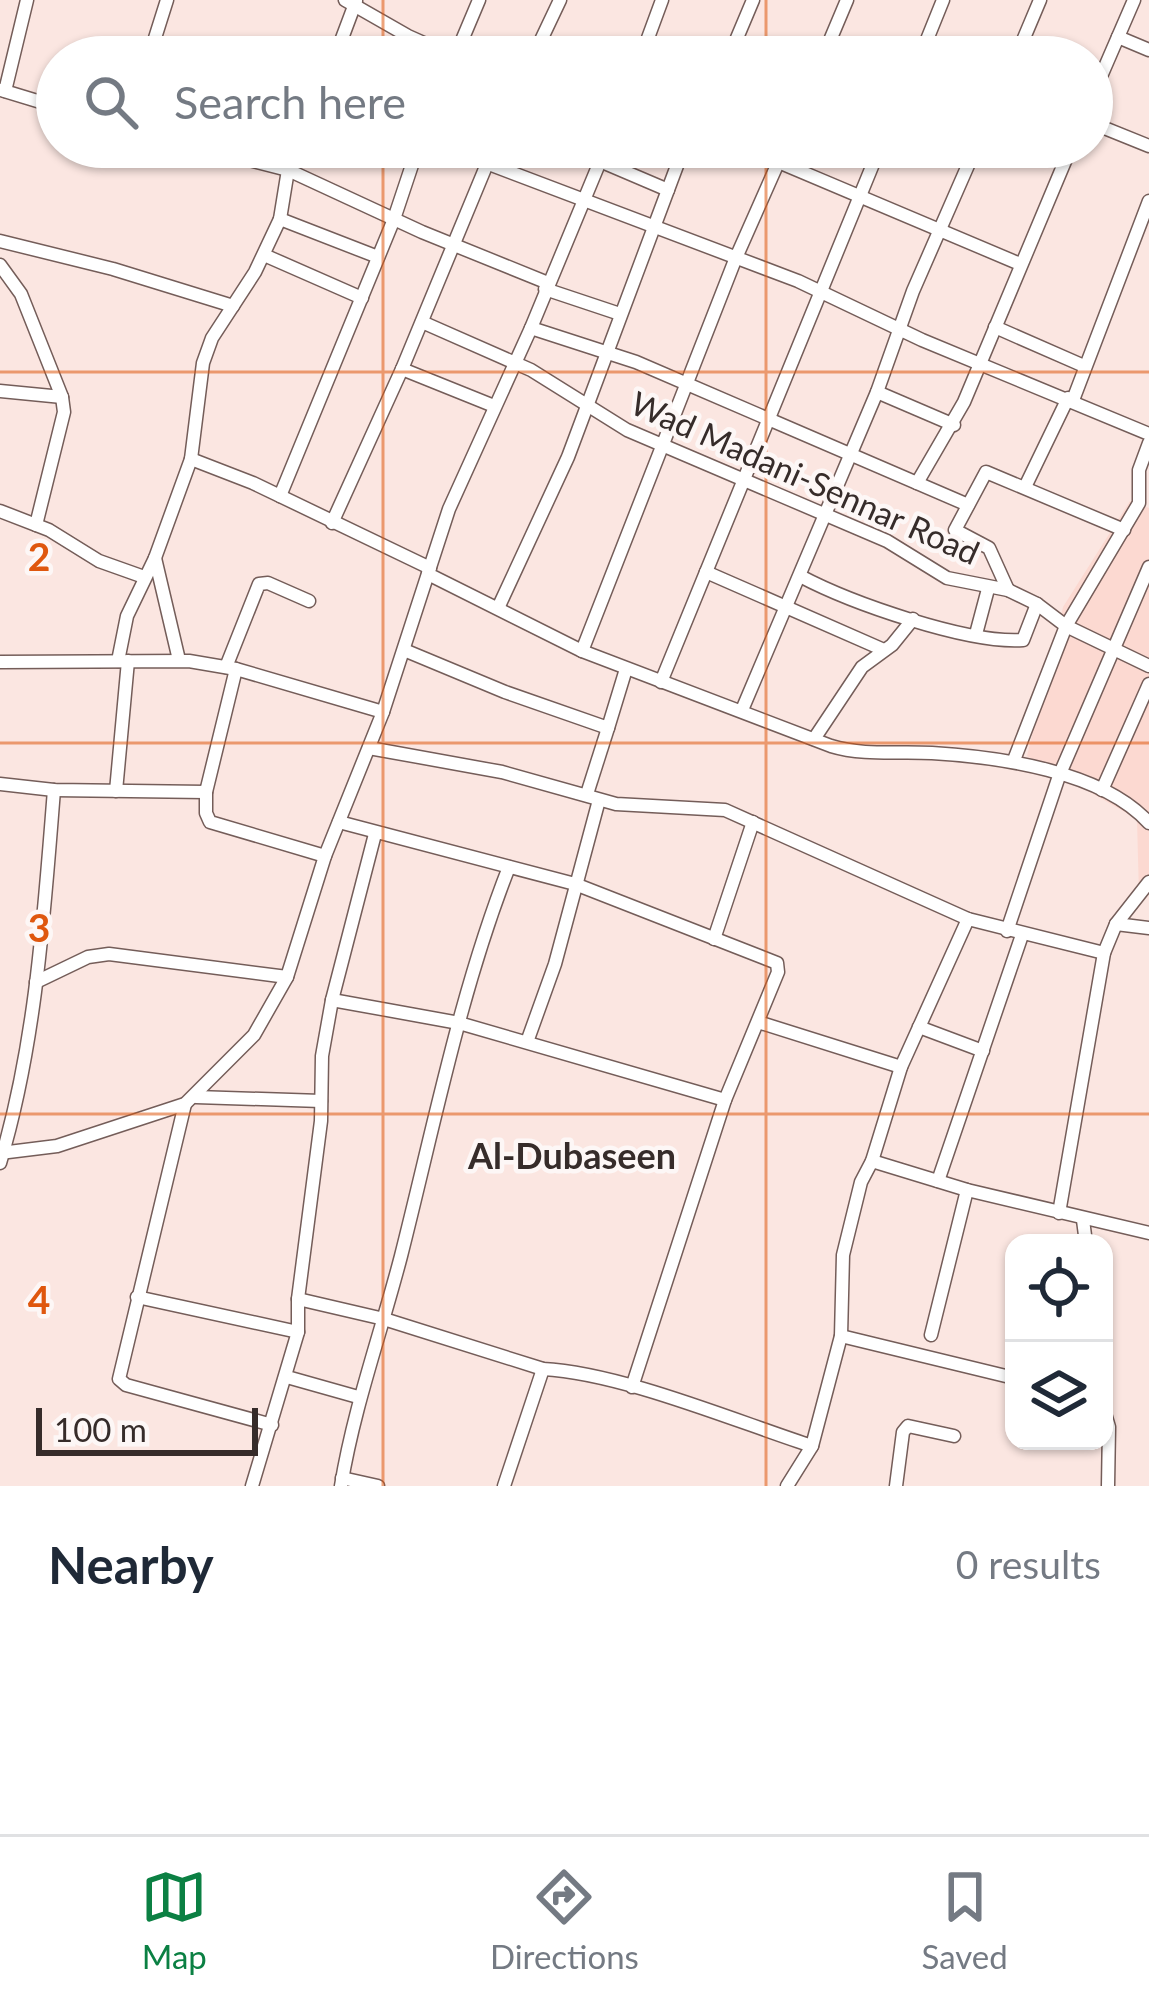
<!DOCTYPE html>
<style>
body{margin:0;font-family:Lato,sans-serif;background:#f6f6f7;color:#1f2937}
.controls{position:absolute;right:36px;bottom:36px;display:grid;overflow:hidden;border-radius:24px;box-shadow:0 3px 9px #0004}
.controls button{width:108px;height:108px;display:grid;place-items:center;padding:0;border:0;border-bottom:3px solid #e0e1e3;background:#fff;color:#1f2937;font:60px sans-serif}
.scale{position:absolute;left:36px;bottom:30px;width:222px;box-sizing:border-box;padding-left:12px;border:6px solid #362c2a;border-top:0;font-size:33px;line-height:42px;white-space:nowrap;color:#362c2a;-webkit-text-stroke:9px #fdf7f6;paint-order:stroke}
.list{margin:0;padding:0;list-style:none}
h2{display:flex;justify-content:space-between;align-items:center;height:156px;margin:0;padding:0 48px;font-size:51px}
h2 small{font-size:39px;font-weight:400;color:#747a83}
.icon{flex:none;width:66px;height:66px;fill:none;stroke:currentColor;stroke-width:2;stroke-linecap:round;stroke-linejoin:round}
.map{position:relative;flex:none;width:1149px;height:1486px;overflow:hidden}
.search{position:absolute;background:#fff;box-shadow:0 3px 9px #0004;left:36px;right:36px;top:36px;height:132px;display:flex;align-items:center;gap:30px;box-sizing:border-box;padding:0 42px;border-radius:66px;color:#747a83;font-size:45px}
.sheet{height:348px;background:#fff}
nav{display:flex;justify-content:space-around;align-items:center;box-sizing:border-box;height:168px;border-top:3px solid #e0e1e3;background:#fff;font-size:33px;color:#747a83}
nav a{display:grid;justify-items:center;gap:6px}
nav .on{color:#0b8043}
.map>svg:first-child{display:block}
</style>
<div class="map">
<svg width="1149" height="1486" viewBox="0 0 1149 1486">
<rect width="100%" height="100%" fill="#fbe6e1"/>
<polygon fill="#fcd9d1" points="1130,501 1149,508 1149,895 1139,896 1137,819 1027,756 1063,607"/>
<g fill="none" stroke-linecap="round" stroke-linejoin="round">
<g stroke="#745d59" stroke-width="15">
<g id="minor">
<polyline points="345,0 408,36 455,57"/>
<polyline points="1118,37 1149,50"/>
<polyline points="539,44 570,57"/>
<polyline points="149,57 167,0"/>
<polyline points="335,57 356,1"/>
<polyline points="455,57 479,0"/>
<polyline points="533,57 560,0"/>
<polyline points="641,57 662,0"/>
<polyline points="729,57 753,0"/>
<polyline points="823,57 847,0"/>
<polyline points="920,57 943,0"/>
<polyline points="1016,57 1040,0"/>
<polyline points="1,90 57,107"/>
<polyline points="5,91 27,0"/>
<polyline points="1092,97 1134,0"/>
<polyline points="1092,123 1149,146"/>
<polyline points="198,147 288,170 422,232 548,283"/>
<polyline points="444,147 798,281 922,340 1149,434"/>
<polyline points="560,147 599,164"/>
<polyline points="743,147 1020,264"/>
<polyline points="600,161 668,190"/>
<polyline points="280,219 378,257"/>
<polyline points="0,241 113,269 233,306"/>
<polyline points="264,255 362,298"/>
<polyline points="0,265 21,294 62,397 64,412 36,525"/>
<polyline points="545,289 620,314"/>
<polyline points="422,322 531,370 627,430 887,541 947,578 1008,590 1037,604 1066,626 1149,666"/>
<polyline points="995,327 1084,366"/>
<polyline points="531,328 636,362 968,505"/>
<polyline points="402,369 494,406"/>
<polyline points="0,391 62,397"/>
<polyline points="877,392 954,425"/>
<polyline points="1073,400 1149,201"/>
<polyline points="191,459 253,483 430,568"/>
<polyline points="917,483 964,402 1071,147"/>
<polyline points="1025,487 1068,398"/>
<polyline points="280,496 394,219 418,147"/>
<polyline points="0,511 49,530 99,561 144,577"/>
<polyline points="332,523 402,369 494,147"/>
<polyline points="155,558 179,660"/>
<polyline points="706,572 884,650"/>
<path d="M428,574L582,651L831,746C864,756 898,751 932,753C999,757 1102,771 1149,823"/>
<path d="M800,576C851,603 968,644 1023,640L1037,604"/>
<polyline points="1008,590 989,548 955,530 986,472 1124,530"/>
<polyline points="499,606 568,457 684,147"/>
<polyline points="976,634 988,589"/>
<polyline points="404,650 505,692 608,728 626,669"/>
<polyline points="582,651 735,260 785,147"/>
<polyline points="118,661 127,616 155,558 191,459 203,363 212,338 255,272 280,219 288,170 297,147"/>
<polyline points="0,662 189,661 236,669 383,712"/>
<polyline points="226,667 259,584 268,583 309,601"/>
<polyline points="661,682 880,147"/>
<polyline points="742,710 877,392 913,291 976,147"/>
<polyline points="814,739 862,667 892,645 913,619"/>
<polyline points="369,748 502,772 616,804 725,810 968,919 1104,953"/>
<polyline points="1014,760 1066,626 1139,503 1139,470 1149,443"/>
<polyline points="0,784 54,790 206,792 236,669"/>
<polyline points="1102,790 1149,684"/>
<polyline points="116,791 128,661"/>
<polyline points="206,792 206,813 210,822 325,856"/>
<polyline points="587,794 608,728"/>
<polyline points="339,822 575,884 777,963 778,972 725,1100 632,1387"/>
<polyline points="1116,924 1149,928"/>
<polyline points="1007,931 1059,776 1149,567"/>
<polyline points="714,939 753,822"/>
<polyline points="36,982 88,957 109,954 287,977"/>
<polyline points="332,1000 459,1023 725,1100"/>
<polyline points="758,1022 901,1067"/>
<polyline points="919,1027 983,1051"/>
<polyline points="527,1042 555,964 599,800"/>
<polyline points="196,1097 321,1101"/>
<polyline points="185,1104 119,1379 126,1385 272,1425"/>
<polyline points="0,1153 57,1146 185,1104 254,1035 287,977 325,856 383,712 449,509 531,328 606,147"/>
<polyline points="872,1161 967,1190 1149,1233"/>
<path d="M0,1163C36,1043 44,914 54,790"/>
<polyline points="938,1181 1022,935"/>
<polyline points="1059,1213 1104,953 1116,924 1149,882"/>
<polyline points="1083,1220 1086,1243"/>
<polyline points="137,1297 298,1332"/>
<path d="M298,1299L384,1319L543,1369C621,1373 735,1421 812,1446L841,1336L843,1255L861,1182L872,1161L901,1067L968,919"/>
<polyline points="931,1335 967,1190"/>
<polyline points="841,1336 1014,1378"/>
<polyline points="287,1377 358,1397"/>
<polyline points="1104,1410 1109,1427 1108,1486"/>
<polyline points="342,1478 378,1486"/>
<polyline points="252,1486 298,1332 298,1299 321,1121 322,1056 332,1000 375,834"/>
<path d="M341,1486C354,1407 381,1333 401,1256C434,1126 460,992 509,867"/>
<polyline points="504,1486 543,1369"/>
<polyline points="787,1486 812,1446"/>
<polyline points="896,1486 903,1432 908,1426 954,1436"/>
</g>
</g>
<use href="#minor" stroke="#fff" stroke-width="12"/>
</g>
<path fill="none" stroke="#df570e" stroke-width="3" stroke-opacity="0.55" d="M383,0V57M766,0V57M383,147V1486M766,147V1486M0,372H1149M0,743H1149M0,1114H1149"/>
<g text-anchor="middle" stroke-width="9" stroke-linejoin="round" paint-order="stroke">
<g font-size="33" fill="#362c2a" stroke="#fdf7f6">
<text transform="translate(805 478) rotate(24)" y="12">Wad Madani-Sennar Road</text>
</g>
<g font-size="36" font-weight="bold" fill="#362c2a" stroke="#fdf7f6">
<text x="572" y="1169">Al-Dubaseen</text>
</g>
</g>
<g font-size="39" text-anchor="middle" font-weight="bold" fill="#df570e" stroke="#fdf7f6" stroke-width="9" stroke-linejoin="round" paint-order="stroke">
<text x="39" y="571">2</text>
<text x="39" y="942">3</text>
<text x="39" y="1314">4</text>
</g>
</svg>
<div class="controls">
<button><svg class="icon" aria-label="locate" viewBox="0 0 24 24"><circle cx="12" cy="12" r="6"/><path d="M12 2v4M12 18v4M2 12h4M18 12h4"/></svg></button>
<button><svg class="icon" aria-label="layers" viewBox="0 0 24 24"><path d="M12 4l9 5-9 5-9-5zM3 14l9 5 9-5"/></svg></button>
</div>
<div class="scale">100 m</div>
<div class="search"><svg class="icon" aria-label="search" viewBox="0 0 24 24"><circle cx="10" cy="10" r="6"/><path d="M15 15l6 6"/></svg>Search here</div>
</div>
<section class="sheet">
<h2>Nearby<small>0 results</small></h2>
<ul class="list">
</ul>
</section>
<nav>
<a class="on"><svg class="icon" aria-label="map" viewBox="0 0 24 24"><path d="M3 6l6-2 6 2 6-2v14l-6 2-6-2-6 2zM9 4v14M15 6v14"/></svg>Map</a>
<a><svg class="icon" aria-label="directions" viewBox="0 0 24 24"><path d="M12 3l9 9-9 9-9-9zM9 14v-3h6M13 9l2 2-2 2"/></svg>Directions</a>
<a><svg class="icon" aria-label="saved" viewBox="0 0 24 24"><path d="M7 4h10v16l-5-4-5 4z"/></svg>Saved</a>
</nav>
